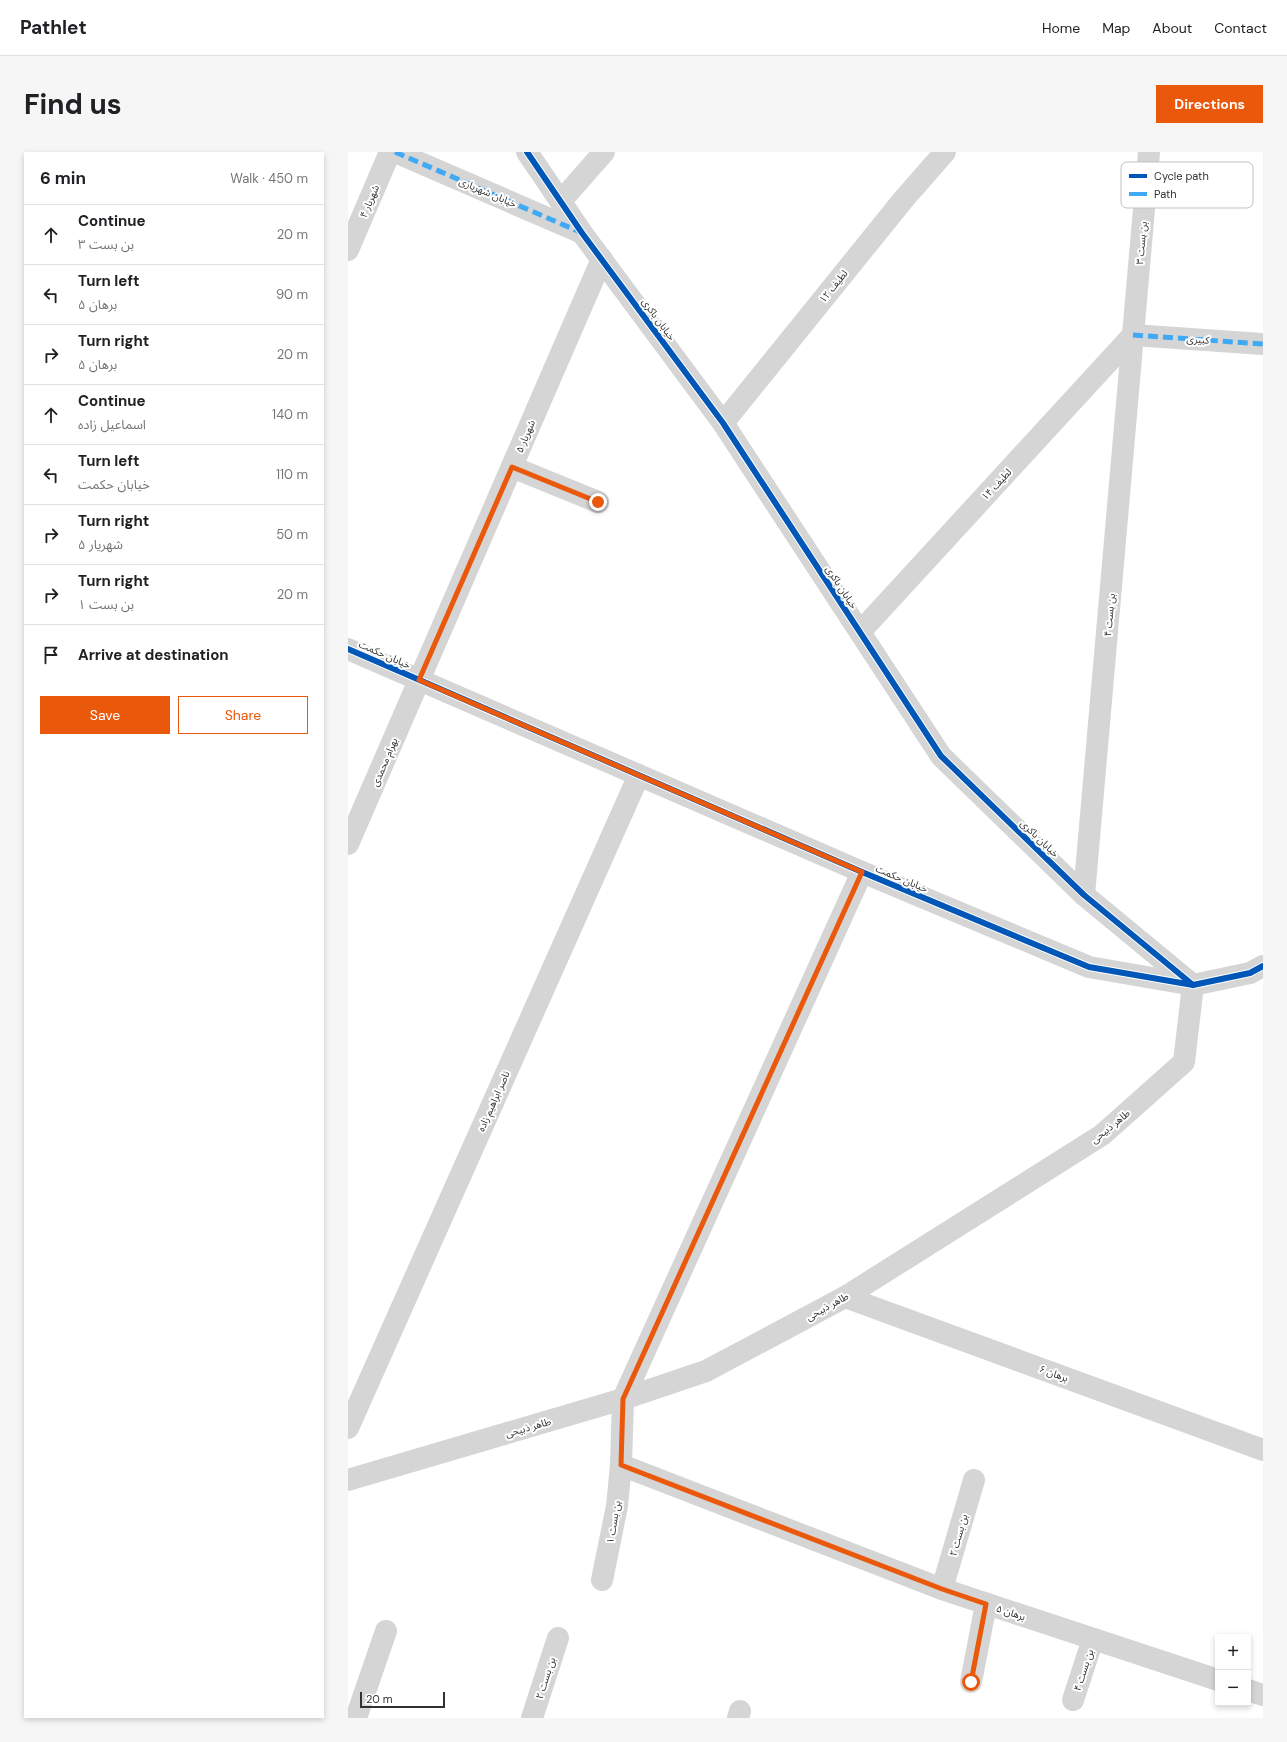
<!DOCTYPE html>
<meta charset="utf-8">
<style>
body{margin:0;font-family:"DM Sans","Noto Sans Arabic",sans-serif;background:#f6f6f6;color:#202124}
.controls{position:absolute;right:12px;bottom:12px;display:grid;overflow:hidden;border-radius:0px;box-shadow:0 2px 6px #0003}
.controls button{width:36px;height:36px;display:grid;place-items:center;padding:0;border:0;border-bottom:1px solid #e0e0e0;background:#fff;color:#202124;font:20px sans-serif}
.scale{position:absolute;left:12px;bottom:10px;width:85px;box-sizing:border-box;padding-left:4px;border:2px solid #313131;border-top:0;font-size:11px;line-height:14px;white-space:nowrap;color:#313131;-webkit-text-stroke:3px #fff;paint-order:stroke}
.stop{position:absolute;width:12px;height:12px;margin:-9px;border:3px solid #ea580c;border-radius:50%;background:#fff}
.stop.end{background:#ea580c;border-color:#fff;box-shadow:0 1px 4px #0008}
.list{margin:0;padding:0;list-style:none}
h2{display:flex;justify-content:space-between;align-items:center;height:52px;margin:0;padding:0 16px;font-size:17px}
h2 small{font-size:13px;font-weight:400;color:#757577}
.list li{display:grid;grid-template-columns:26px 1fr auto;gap:12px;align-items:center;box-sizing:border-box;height:60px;padding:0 16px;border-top:1px solid #e0e0e0}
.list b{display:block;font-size:15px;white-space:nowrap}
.list p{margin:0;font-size:13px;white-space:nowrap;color:#757577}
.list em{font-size:13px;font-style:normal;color:#757577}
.actions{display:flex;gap:8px;padding:12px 16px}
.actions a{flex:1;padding:9px 0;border:1px solid #ea580c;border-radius:0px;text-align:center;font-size:14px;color:#ea580c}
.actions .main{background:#ea580c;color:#fff}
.icon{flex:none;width:22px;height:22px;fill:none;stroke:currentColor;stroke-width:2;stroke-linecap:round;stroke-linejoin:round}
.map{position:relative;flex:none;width:915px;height:1566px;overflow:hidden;border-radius:0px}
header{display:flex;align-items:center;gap:24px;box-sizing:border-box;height:56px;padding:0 20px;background:#fff;border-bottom:1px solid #e0e0e0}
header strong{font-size:19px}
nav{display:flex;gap:22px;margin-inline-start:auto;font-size:14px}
.intro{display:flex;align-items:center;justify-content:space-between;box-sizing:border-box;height:96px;padding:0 24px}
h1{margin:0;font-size:28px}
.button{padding:10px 18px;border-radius:0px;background:#ea580c;color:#fff;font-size:14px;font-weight:700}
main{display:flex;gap:24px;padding:0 24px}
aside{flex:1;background:#fff;border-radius:0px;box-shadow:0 2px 6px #0003}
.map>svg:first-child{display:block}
</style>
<header>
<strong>Pathlet</strong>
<nav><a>Home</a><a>Map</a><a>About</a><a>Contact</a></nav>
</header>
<div class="intro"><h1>Find us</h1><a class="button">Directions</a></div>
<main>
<aside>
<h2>6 min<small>Walk · 450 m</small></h2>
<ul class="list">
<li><svg class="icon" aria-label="ahead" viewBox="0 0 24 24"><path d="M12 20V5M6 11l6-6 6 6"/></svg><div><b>Continue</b><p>بن بست ۳</p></div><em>20 m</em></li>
<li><svg class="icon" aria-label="left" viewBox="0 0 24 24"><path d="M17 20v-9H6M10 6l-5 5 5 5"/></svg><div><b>Turn left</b><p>برهان ۵</p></div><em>90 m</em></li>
<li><svg class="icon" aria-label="right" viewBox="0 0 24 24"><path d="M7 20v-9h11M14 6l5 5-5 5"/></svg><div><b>Turn right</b><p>برهان ۵</p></div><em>20 m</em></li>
<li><svg class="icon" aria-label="ahead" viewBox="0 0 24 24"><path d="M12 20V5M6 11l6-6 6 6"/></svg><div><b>Continue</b><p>اسماعیل زاده</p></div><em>140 m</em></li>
<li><svg class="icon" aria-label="left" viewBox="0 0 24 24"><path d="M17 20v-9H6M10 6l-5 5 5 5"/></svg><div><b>Turn left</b><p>خیابان حکمت</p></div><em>110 m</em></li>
<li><svg class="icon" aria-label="right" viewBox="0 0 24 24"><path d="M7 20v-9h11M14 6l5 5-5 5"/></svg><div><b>Turn right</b><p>شهریار ۵</p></div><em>50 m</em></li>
<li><svg class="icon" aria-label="right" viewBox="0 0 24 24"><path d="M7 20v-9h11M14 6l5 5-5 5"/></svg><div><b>Turn right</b><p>بن بست ۱</p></div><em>20 m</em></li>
<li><svg class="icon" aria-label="arrive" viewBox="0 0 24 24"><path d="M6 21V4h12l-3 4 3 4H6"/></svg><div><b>Arrive at destination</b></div></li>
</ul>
<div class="actions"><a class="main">Save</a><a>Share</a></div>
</aside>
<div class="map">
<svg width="915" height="1566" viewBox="0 0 915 1566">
<rect width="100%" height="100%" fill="#fff"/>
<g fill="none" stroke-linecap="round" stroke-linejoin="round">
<g stroke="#d5d5d5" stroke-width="22">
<polyline points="47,0 234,81"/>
<polyline points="179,0 234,81 375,271 593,604 736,743 845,833"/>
<polyline points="213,49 256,0"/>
<polyline points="0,98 42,0"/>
<polyline points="785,183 915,192"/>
<polyline points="375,271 555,48 597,0"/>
<polyline points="164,315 250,350"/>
<polyline points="512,480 785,183"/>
<polyline points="0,497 514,720 741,815 845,833 902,821 915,814"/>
<polyline points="0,692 254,107"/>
<polyline points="514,720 275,1247 273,1313 594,1437 870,1528"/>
<polyline points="736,743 801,0"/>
<polyline points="497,1145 915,1298"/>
<polyline points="0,1276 291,623"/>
<polyline points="0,1328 275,1247 358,1219 497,1145 754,983 836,910 845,833"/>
<polyline points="254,1428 269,1354 273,1313"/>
<polyline points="594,1437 626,1328"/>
<polyline points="623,1530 638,1452"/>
<polyline points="900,1538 915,1543"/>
<polyline points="725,1548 745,1487"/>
<polyline points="8,1566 38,1479"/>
<polyline points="184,1566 210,1486"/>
<polyline points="390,1566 392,1559"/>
</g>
<g stroke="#3fa9f5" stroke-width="5" stroke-dasharray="10 5" stroke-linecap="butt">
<polyline points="47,0 232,80"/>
<polyline points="785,183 915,192"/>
</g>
<g stroke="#fff" stroke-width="8">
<g id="cycleway">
<polyline points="179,0 234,81 375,271 593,604 736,743 845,833"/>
<polyline points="0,497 514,720 741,815 845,833 902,821 915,814"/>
</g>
</g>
<use href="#cycleway" stroke="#0057b8" stroke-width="6"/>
</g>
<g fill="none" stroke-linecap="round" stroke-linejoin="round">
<polyline stroke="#ea580c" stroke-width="5" points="250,350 164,315 71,528 514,720 275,1247 273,1313 594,1437 638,1452 623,1530"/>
</g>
<g text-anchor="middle" stroke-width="4" stroke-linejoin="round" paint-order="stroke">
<g font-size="10" fill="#313131" stroke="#fff">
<text transform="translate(140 40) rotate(23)" y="4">خیابان شهریاری</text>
<text transform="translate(21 49) rotate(-67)" y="4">شهریار ۴</text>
<text transform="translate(793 91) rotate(-85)" y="4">بن بست ۳</text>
<text transform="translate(485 134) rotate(-51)" y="4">لطیف ۱۲</text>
<text transform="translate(311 167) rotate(54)" y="4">خیابان باکری</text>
<text transform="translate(850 187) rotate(4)" y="4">کبیری</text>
<text transform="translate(177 284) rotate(-67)" y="4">شهریار ۵</text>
<text transform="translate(648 332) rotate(-47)" y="4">لطیف ۱۴</text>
<text transform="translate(494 435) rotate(57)" y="4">خیابان باکری</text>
<text transform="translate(761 463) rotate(-85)" y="4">بن بست ۴</text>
<text transform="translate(37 502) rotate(24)" y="4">خیابان حکمت</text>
<text transform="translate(36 610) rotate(-67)" y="4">بهرام محمدی</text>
<text transform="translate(692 686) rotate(44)" y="4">خیابان باکری</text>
<text transform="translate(554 726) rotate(23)" y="4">خیابان حکمت</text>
<text transform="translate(145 949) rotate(-66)" y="4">ناصر ابراهیم زاده</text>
<text transform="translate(762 974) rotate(-39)" y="4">طاهر ذبیحی</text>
<text transform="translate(479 1154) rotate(-29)" y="4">طاهر ذبیحی</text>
<text transform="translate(706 1221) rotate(20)" y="4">برهان ۶</text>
<text transform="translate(180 1275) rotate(-16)" y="4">طاهر ذبیحی</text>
<text transform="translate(265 1370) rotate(-80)" y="4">بن بست ۱</text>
<text transform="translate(610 1383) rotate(-74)" y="4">بن بست ۲</text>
<text transform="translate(663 1460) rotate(18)" y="4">برهان ۵</text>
<text transform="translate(735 1518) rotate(-72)" y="4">بن بست ۴</text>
<text transform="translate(197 1526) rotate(-72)" y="4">بن بست ۲</text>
</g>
</g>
<rect x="773" y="10" width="132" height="46" rx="6" fill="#fff" stroke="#c1c1c1" stroke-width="1"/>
<rect x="781" y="22" width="18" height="4" fill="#0057b8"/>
<rect x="781" y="40" width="18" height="4" fill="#3fa9f5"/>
<g font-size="11" fill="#313131">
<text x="806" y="28">Cycle path</text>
<text x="806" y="46">Path</text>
</g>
</svg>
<div class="controls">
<button>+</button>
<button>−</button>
</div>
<div class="scale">20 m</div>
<div class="stop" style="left:623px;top:1530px"></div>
<div class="stop end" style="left:250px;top:350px"></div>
</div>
</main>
